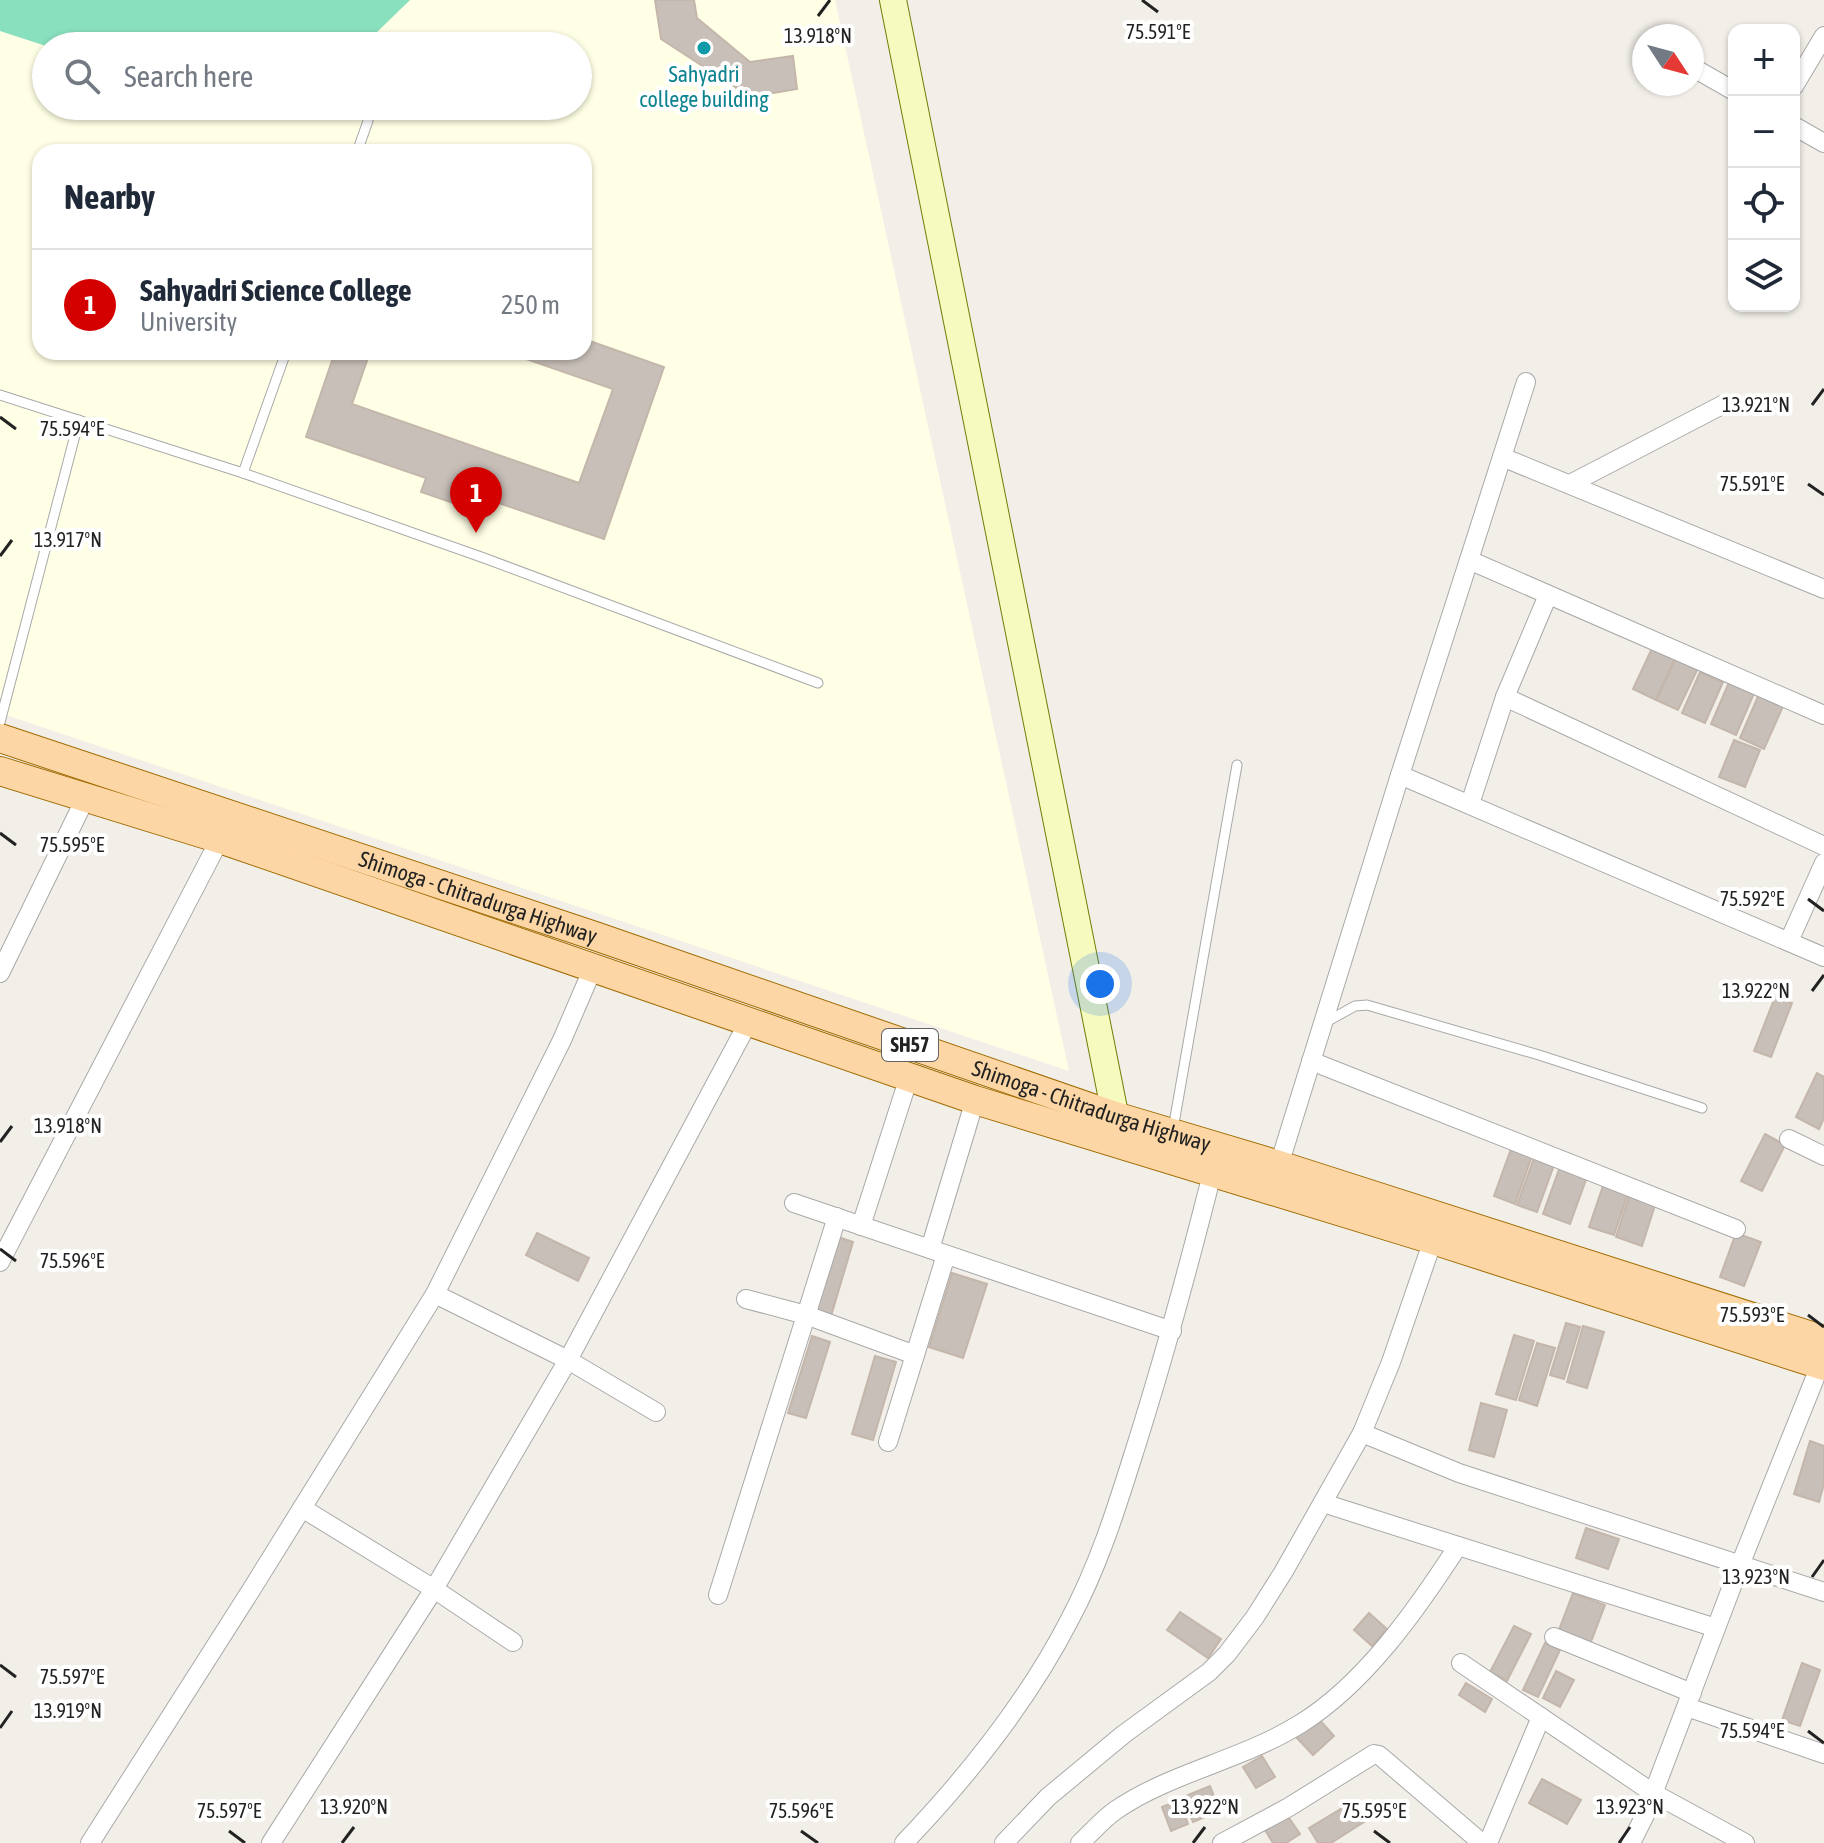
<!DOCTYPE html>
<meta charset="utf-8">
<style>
body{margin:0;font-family:"Asap Condensed",sans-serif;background:#f6f6f7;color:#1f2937}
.controls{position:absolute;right:24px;top:24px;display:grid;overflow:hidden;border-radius:16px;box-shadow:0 2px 6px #0004}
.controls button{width:72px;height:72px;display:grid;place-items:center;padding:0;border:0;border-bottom:2px solid #e0e1e3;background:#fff;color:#1f2937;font:40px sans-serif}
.compass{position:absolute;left:1632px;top:24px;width:72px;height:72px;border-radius:50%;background:#fff;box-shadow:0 2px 6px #0004;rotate:126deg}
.you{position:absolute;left:1100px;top:984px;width:28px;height:28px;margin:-20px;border:6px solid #fff;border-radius:50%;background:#1a73e8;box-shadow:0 0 0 12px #1a73e833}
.badge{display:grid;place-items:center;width:52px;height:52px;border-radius:50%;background:#d40000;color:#fff;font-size:26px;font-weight:700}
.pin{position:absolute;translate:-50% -66px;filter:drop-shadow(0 2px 4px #0008)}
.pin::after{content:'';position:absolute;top:42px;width:28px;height:24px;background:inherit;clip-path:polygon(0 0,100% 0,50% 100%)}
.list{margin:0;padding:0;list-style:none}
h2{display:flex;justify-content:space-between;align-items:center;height:104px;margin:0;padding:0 32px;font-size:34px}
h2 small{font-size:26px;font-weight:400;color:#747a83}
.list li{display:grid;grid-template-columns:52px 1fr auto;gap:24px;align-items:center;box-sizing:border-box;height:112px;padding:0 32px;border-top:2px solid #e0e1e3}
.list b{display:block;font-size:30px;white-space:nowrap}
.list p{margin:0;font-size:26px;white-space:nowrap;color:#747a83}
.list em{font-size:26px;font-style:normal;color:#747a83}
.icon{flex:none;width:44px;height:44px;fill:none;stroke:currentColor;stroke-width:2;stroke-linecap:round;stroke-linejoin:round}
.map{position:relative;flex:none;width:1824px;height:1843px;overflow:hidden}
.search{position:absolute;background:#fff;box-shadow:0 2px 6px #0004;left:32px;top:32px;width:560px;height:88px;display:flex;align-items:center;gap:20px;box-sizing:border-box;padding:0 28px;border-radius:44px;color:#747a83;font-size:30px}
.panel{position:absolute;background:#fff;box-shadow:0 2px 6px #0004;left:32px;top:144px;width:560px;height:216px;border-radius:24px}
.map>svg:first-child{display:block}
</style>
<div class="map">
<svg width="1824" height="1843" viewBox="0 0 1824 1843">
<rect width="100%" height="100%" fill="#f2efe9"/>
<path fill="#ffffe5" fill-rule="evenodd" d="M0,0H835L1069,1071L0,713ZM46,46H578V106H46ZM40,152H584V352H40Z"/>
<polygon fill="#88e0be" points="0,0 410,0 374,35 357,46 46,46 0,31"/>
<g fill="#c7bfb8" stroke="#c4b6ab" stroke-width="2">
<polygon points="655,0 694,0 697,18 750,62 793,56 797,89 750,97 661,39"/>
<polygon points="584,339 664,367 604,539 490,500 485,514 421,492 426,478 306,437 335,352 370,352 352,404 579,483 613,389 506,352 584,352"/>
<polygon points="1653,646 1676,657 1656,700 1633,689"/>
<polygon points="1677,656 1699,666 1678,710 1656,700"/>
<polygon points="1700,672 1723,682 1705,723 1682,713"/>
<polygon points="1730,680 1755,691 1736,735 1711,724"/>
<polygon points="1759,694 1784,704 1764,749 1740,738"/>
<polygon points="1734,740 1760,750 1745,787 1719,777"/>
<polygon points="1775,997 1792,1003 1771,1057 1754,1051"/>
<polygon points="1817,1073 1824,1077 1824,1118 1819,1129 1796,1117"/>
<polygon points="1765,1134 1785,1145 1762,1191 1741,1181"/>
<polygon points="1511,1149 1532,1156 1515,1204 1494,1196"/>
<polygon points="1534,1158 1554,1165 1537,1212 1517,1205"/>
<polygon points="1561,1164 1588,1174 1570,1224 1543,1214"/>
<polygon points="1604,1183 1629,1191 1614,1235 1589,1227"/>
<polygon points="1631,1191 1657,1199 1642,1246 1616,1237"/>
<polygon points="537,1233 589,1258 578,1281 526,1255"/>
<polygon points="1736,1233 1761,1242 1744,1286 1720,1277"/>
<polygon points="835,1236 853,1242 831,1316 813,1311"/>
<polygon points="952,1273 987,1284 963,1358 929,1347"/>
<polygon points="1566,1323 1580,1327 1564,1379 1550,1375"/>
<polygon points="1583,1326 1604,1332 1587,1388 1567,1382"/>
<polygon points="1514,1335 1534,1341 1516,1400 1496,1394"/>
<polygon points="812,1336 830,1342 806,1418 788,1413"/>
<polygon points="1537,1343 1555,1348 1537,1406 1519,1400"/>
<polygon points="875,1356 896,1362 873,1440 852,1434"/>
<polygon points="1481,1403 1507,1410 1494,1457 1469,1450"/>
<polygon points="1810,1441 1824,1446 1824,1484 1819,1502 1794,1494"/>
<polygon points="1586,1528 1619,1539 1608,1569 1576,1558"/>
<polygon points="1573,1593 1605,1605 1589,1647 1557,1635"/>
<polygon points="1180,1612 1221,1639 1208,1658 1167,1630"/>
<polygon points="1369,1613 1387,1629 1372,1646 1354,1630"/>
<polygon points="1514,1626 1531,1634 1507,1681 1490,1672"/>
<polygon points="1545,1643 1560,1650 1538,1697 1523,1690"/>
<polygon points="1802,1663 1820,1670 1800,1726 1782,1720"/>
<polygon points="1556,1671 1574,1680 1560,1707 1543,1698"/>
<polygon points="1466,1683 1492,1699 1485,1712 1459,1695"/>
<polygon points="1317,1717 1334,1736 1313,1755 1296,1737"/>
<polygon points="1262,1756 1275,1777 1256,1788 1243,1767"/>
<polygon points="1542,1779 1581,1800 1567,1824 1529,1803"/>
<polygon points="1210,1786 1220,1811 1193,1822 1183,1797"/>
<polygon points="1179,1800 1188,1824 1171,1831 1162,1807"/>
<polygon points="1352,1802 1364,1822 1331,1843 1318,1843 1309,1828"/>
<polygon points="1287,1815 1300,1834 1286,1843 1273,1843 1265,1830"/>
</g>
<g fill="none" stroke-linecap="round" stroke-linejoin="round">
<g stroke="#a9a9a9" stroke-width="11">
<g id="lane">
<polyline points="357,152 368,121"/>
<polyline points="0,395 243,473 484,558 818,683"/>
<polyline points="243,473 286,352"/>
<polyline points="0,722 79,420"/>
<polyline points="1326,1022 1355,1006 1367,1005 1539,1055 1702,1108"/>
<polyline points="1173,1129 1237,765"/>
</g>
</g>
<g stroke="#a9a9a9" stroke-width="20">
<g id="street">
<polyline points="1692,67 1734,91"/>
<polyline points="1794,86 1824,36"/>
<polyline points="1794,126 1824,143"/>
<polyline points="1502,457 1824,589"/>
<polyline points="1570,484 1724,404"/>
<polyline points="1469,560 1824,715"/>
<polyline points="1505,697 1824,846"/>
<polyline points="1400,775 1824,957"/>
<polyline points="1470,804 1505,697 1548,595"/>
<polyline points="1789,941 1824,863"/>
<polyline points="0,973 86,797"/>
<polyline points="1311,1061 1736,1229"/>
<polyline points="1789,1139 1824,1156"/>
<polyline points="1279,1165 1400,775 1526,382"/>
<polyline points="794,1203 1172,1331"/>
<polyline points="861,1226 909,1077"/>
<polyline points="930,1249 975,1100"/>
<polyline points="0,1262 220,839"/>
<polyline points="435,1294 568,1360 656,1412"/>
<polyline points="746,1299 806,1315 915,1355"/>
<polyline points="1362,1433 1459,1473 1824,1592"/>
<polyline points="888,1442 946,1255"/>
<polyline points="1323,1503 1716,1628"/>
<polyline points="302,1508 434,1589 513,1642"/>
<polyline points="718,1595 837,1217"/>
<polyline points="1554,1637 1692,1693"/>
<polyline points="1461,1663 1653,1793 1745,1843"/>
<polyline points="1687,1707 1824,1754"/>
<polyline points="90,1843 253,1587 435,1294 562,1040 593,968"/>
<polyline points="271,1843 434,1589 568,1360 749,1021"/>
<path d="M904,1843C967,1777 1028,1701 1070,1619C1100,1563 1118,1503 1137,1443C1165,1354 1189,1265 1212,1174"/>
<polyline points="1004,1843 1048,1797 1124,1734 1209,1672 1227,1654 1255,1617 1284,1571 1362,1433 1391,1362 1433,1240"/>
<path d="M1080,1843C1092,1832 1103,1819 1116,1810C1172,1772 1242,1760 1300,1724C1365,1684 1417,1609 1458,1546"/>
<polyline points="1222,1843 1289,1807 1374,1754 1379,1755 1482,1843"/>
<polyline points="1488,1843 1541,1717"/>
<polyline points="1631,1843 1645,1815 1740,1565 1823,1358"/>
</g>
</g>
<g stroke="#707d05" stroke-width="28">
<polyline id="secondary" points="893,0 1119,1134"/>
</g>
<g stroke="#a06b00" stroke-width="30">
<g id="primary">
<path id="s1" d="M0,738L595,936L1115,1116L1279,1165L1824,1340"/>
<polyline points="0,771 220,839 975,1100 1433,1240 1824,1366"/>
</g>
</g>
<use href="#lane" stroke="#fff" stroke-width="9"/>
<use href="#street" stroke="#fff" stroke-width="18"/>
<use href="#secondary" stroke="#f7fabf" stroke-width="26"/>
<use href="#primary" stroke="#fcd6a4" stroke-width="28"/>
</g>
<path fill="none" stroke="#222" stroke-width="3" d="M1142,0L1158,12M818,16L830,0M1812,405L1824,389M0,417L16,429M1808,484L1824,495M0,556L12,540M0,833L16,845M1808,899L1824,911M1812,991L1824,975M0,1142L12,1126M0,1249L16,1261M1808,1315L1824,1327M1812,1577L1824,1560M0,1665L16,1677M0,1728L12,1711M1808,1731L1824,1743M229,1831L245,1843M801,1831L818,1843M1374,1831L1390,1843M342,1843L354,1827M1193,1843L1205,1827M1619,1843L1630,1827"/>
<circle fill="#0f9aa8" stroke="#fff" stroke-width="3" cx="704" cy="48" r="8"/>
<g text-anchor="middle" stroke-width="8" stroke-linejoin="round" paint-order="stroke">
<rect fill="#fff" stroke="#646464" stroke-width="2" x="882" y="1029" width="56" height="32" rx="6"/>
<g font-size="20" font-weight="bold" fill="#222">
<text x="910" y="1052">SH57</text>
</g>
<g font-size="22" fill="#0d838f" stroke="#fff">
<text x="704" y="82">Sahyadri<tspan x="704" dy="25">college building</tspan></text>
</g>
<g font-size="22" fill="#222" stroke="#fff">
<text dy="8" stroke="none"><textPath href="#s1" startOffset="504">Shimoga - Chitradurga Highway</textPath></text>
<text dy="8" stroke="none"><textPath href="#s1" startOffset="1152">Shimoga - Chitradurga Highway</textPath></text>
</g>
</g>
<g font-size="20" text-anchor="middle" fill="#222" stroke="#fff" stroke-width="8" stroke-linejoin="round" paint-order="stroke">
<text x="1158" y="39">75.591°E</text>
<text x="818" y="43">13.918°N</text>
<text x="1756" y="412">13.921°N</text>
<text x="72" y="436">75.594°E</text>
<text x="1752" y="491">75.591°E</text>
<text x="68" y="547">13.917°N</text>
<text x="72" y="852">75.595°E</text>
<text x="1752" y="906">75.592°E</text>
<text x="1756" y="998">13.922°N</text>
<text x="68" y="1133">13.918°N</text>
<text x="72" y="1268">75.596°E</text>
<text x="1752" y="1322">75.593°E</text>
<text x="1756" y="1584">13.923°N</text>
<text x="72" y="1684">75.597°E</text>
<text x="68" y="1718">13.919°N</text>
<text x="1752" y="1738">75.594°E</text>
<text x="354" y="1814">13.920°N</text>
<text x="1205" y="1814">13.922°N</text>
<text x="1630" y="1814">13.923°N</text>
<text x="229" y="1818">75.597°E</text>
<text x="801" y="1818">75.596°E</text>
<text x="1374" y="1818">75.595°E</text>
</g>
</svg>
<div class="controls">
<button>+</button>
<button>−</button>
<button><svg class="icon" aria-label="locate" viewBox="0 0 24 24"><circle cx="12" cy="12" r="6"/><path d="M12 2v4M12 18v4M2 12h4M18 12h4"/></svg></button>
<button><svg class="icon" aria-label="layers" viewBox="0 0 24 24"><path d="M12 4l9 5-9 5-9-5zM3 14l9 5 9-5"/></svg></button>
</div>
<svg class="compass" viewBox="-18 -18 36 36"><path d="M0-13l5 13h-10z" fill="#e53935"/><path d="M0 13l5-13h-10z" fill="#747a83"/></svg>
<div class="you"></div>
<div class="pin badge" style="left:476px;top:533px">1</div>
<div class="search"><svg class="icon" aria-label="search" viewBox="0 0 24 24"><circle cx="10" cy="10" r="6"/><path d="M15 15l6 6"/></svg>Search here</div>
<section class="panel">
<h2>Nearby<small></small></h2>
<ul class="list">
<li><span class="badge">1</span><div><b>Sahyadri Science College</b><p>University</p></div><em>250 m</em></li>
</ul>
</section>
</div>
